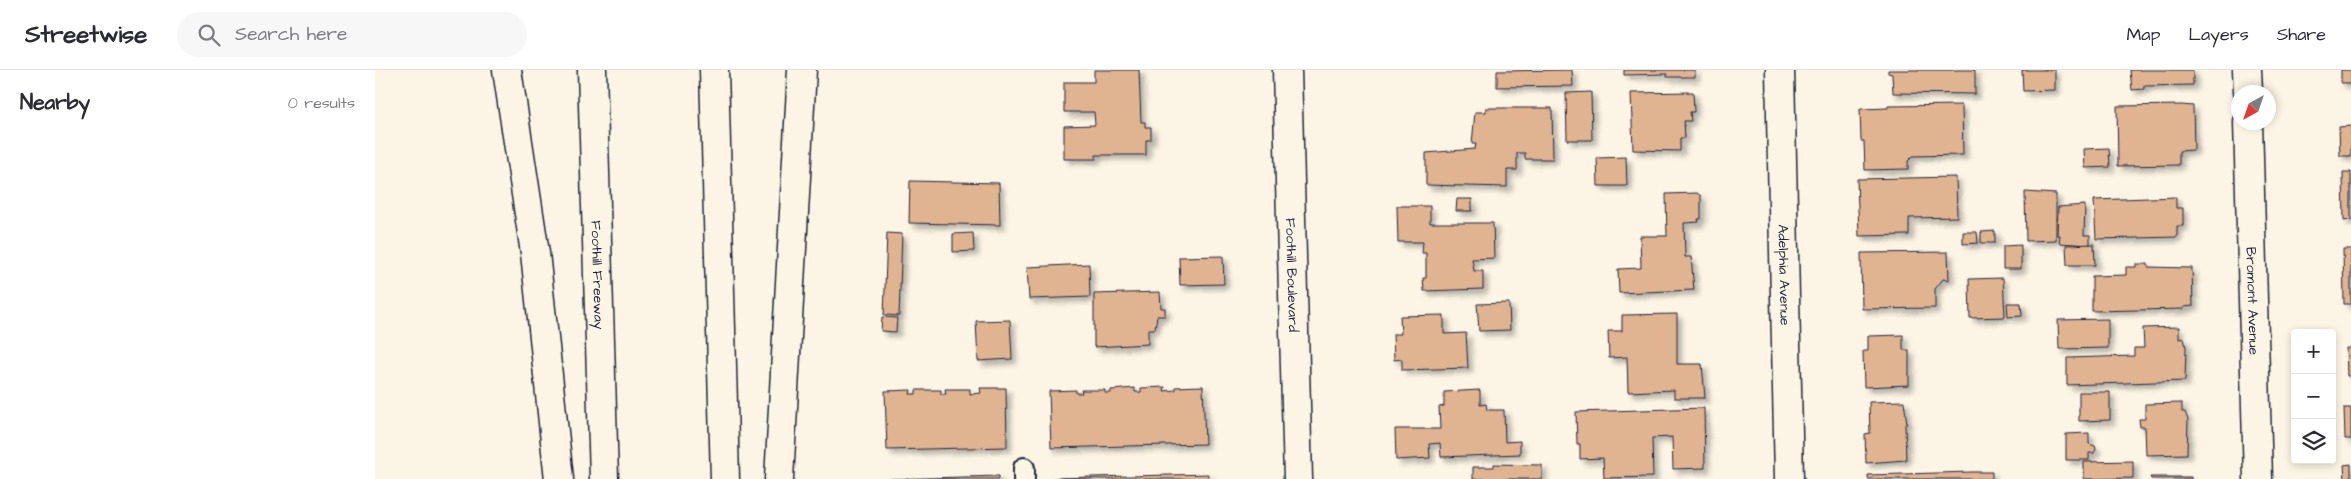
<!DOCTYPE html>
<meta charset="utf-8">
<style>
body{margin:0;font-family:"Architects Daughter",sans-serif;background:#f7f7f7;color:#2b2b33}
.controls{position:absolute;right:15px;bottom:15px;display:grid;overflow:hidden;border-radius:5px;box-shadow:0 2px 8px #0003}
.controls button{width:45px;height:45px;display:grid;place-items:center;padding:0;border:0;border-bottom:1px solid #e1e1e2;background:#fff;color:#2b2b33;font:25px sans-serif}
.compass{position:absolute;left:1856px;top:15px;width:45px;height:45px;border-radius:50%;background:#fff;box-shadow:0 2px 8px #0003;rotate:220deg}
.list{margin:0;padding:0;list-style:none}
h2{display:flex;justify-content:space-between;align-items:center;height:65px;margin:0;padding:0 20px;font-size:21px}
h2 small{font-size:16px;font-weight:400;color:#7c7c81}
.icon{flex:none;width:28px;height:28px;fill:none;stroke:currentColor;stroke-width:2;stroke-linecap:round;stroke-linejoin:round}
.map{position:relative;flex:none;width:1976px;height:409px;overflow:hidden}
header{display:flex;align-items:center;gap:30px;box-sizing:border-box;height:70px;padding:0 25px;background:#fff;border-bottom:1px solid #e1e1e2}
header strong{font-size:24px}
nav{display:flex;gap:28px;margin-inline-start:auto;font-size:18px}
.search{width:350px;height:45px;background:#f7f7f7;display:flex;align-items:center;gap:12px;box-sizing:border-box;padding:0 18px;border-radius:28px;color:#7c7c81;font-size:19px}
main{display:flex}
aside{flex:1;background:#fff}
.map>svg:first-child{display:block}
</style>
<header>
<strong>Streetwise</strong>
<div class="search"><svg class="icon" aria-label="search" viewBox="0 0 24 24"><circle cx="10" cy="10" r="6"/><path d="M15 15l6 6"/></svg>Search here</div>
<nav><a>Map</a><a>Layers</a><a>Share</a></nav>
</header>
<main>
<aside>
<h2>Nearby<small>0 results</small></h2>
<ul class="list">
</ul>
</aside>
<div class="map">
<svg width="1976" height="409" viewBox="0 0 1976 409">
<defs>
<filter id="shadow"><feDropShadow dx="4.5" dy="4.5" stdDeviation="2.5" flood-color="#0004"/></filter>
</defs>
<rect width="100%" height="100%" fill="#fcf5e5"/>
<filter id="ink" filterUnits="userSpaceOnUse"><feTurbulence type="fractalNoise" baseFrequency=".02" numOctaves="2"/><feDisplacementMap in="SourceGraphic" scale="10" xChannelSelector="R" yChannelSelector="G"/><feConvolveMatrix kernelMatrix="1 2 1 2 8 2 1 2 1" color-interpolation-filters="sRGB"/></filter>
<g filter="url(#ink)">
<g fill="#e0b491" stroke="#22223b" filter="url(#shadow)">
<polygon points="719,0 764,0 766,52 770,52 770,57 776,57 776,70 771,70 771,85 721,85 721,89 689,89 689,56 720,55 719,42 689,42 689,12 719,12"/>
<polygon points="1197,0 1198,16 1122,17 1122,1"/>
<polygon points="1249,0 1320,0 1320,7 1292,7 1292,4 1249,5"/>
<polygon points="1513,0 1600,0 1600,24 1518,23 1517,4 1513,3"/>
<polygon points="1647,0 1680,0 1680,20 1648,21"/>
<polygon points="1755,0 1818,0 1818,15 1769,16 1769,19 1757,20"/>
<rect x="1966" y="0" width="10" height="13"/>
<polygon points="1216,22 1217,70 1192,70 1191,23"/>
<polygon points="1318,22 1319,42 1315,42 1316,51 1309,51 1310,68 1305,68 1305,81 1258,80 1256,23"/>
<polygon points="1587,35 1588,85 1538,86 1533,91 1533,99 1490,100 1489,71 1486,71 1485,39 1513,38 1513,36"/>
<polygon points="1807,35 1818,36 1819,80 1804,81 1804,95 1743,96 1742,36"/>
<polygon points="1111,38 1177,38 1178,89 1150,89 1150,83 1142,83 1142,100 1132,100 1132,117 1051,115 1051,83 1100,79 1101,74 1097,74 1100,42 1111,42"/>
<polygon points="1976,56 1976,86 1965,86 1964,57"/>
<polygon points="1734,78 1735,97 1710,98 1709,79"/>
<polygon points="1251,87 1252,116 1223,116 1222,88"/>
<polygon points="1968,102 1976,102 1976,150 1969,151"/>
<polygon points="1581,107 1582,147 1534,148 1534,165 1484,166 1482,109"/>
<polygon points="535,111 624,113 625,155 534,153"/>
<polygon points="1650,122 1681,124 1681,170 1651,171"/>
<polygon points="1322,123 1326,126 1326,149 1323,149 1324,152 1309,153 1310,187 1316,187 1319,220 1244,223 1243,199 1266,198 1265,166 1292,166 1291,124"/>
<polygon points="1801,127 1801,138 1808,138 1808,156 1802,156 1802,167 1721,169 1719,130"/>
<polygon points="1082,129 1097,129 1097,141 1081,141"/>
<polygon points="1710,135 1709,165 1715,165 1715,175 1684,173 1685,165 1682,165 1683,137"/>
<polygon points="1022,136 1055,136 1055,153 1118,153 1119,188 1097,189 1099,201 1108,201 1108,219 1049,221 1048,208 1051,208 1051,183 1047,183 1048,172 1023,172"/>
<polygon points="1620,161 1620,173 1606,173 1606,162"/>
<polygon points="1588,162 1602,162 1603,173 1588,174"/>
<polygon points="512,163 527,164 524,246 509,245"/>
<polygon points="598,163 599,181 578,182 578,164"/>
<polygon points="1719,174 1720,195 1692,195 1691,175"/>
<polygon points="1646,175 1646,199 1628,199 1628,176"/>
<polygon points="1968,179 1976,179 1976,234 1969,234"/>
<polygon points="1573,182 1574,210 1568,209 1560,219 1560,238 1487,239 1486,183"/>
<polygon points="848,186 849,214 805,215 804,187"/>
<polygon points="714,194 715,227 654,229 652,197"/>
<polygon points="1761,194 1773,194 1773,197 1817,198 1818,236 1809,237 1809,239 1717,241 1717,206 1751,205 1751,197 1761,197"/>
<polygon points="1628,208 1630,247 1595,248 1594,209"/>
<polygon points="785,222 786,238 790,238 790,246 782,246 780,259 773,259 773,274 719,277 719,224"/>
<polygon points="1134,233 1135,260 1104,261 1102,234"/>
<polygon points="1632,233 1646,233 1647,246 1633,247"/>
<polygon points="1302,244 1302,294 1327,294 1330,328 1299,328 1299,320 1253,322 1252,287 1234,288 1233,261 1247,261 1247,245"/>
<polygon points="1069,245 1069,264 1091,263 1093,298 1027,300 1027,289 1019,290 1018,264 1026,264 1025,246"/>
<polygon points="507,247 522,248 521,262 506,261"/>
<polygon points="1733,249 1733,278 1684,279 1683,250"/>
<polygon points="635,250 637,289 603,291 601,251"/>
<polygon points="1804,257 1804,269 1809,268 1811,277 1810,311 1692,315 1692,288 1759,286 1759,278 1769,278 1768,258"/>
<polygon points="1528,265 1528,280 1534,280 1534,315 1489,317 1488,281 1493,281 1493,266"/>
<polygon points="1971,278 1976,278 1976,306 1972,306"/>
<polygon points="828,316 830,374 676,378 674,321 701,320 701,323 707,323 706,320 730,320 730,323 736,323 736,320 760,318 760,322 766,322 766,318 790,317 789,321 801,320 800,317"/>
<polygon points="605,318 631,318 632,377 512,380 510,321 536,320 535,324 541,324 541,320 566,320 566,324 571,324 570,319 595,319 595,324 606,323"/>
<polygon points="1105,320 1105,335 1111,334 1112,340 1129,340 1130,372 1145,371 1145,384 1066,387 1065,373 1054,374 1055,388 1021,390 1020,359 1065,359 1064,337 1069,336 1069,322"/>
<polygon points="1704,322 1735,322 1735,350 1704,351"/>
<polygon points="1529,331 1532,354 1530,354 1531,390 1491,393 1490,364 1495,363 1494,332"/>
<polygon points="1807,333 1807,342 1810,342 1813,350 1812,384 1771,385 1770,357 1765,357 1764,349 1770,349 1770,334"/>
<polygon points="1329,338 1330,398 1298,399 1297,367 1277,368 1278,407 1229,408 1228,388 1205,389 1205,374 1202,374 1201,342"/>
<polygon points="1969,338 1976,338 1976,369 1970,369"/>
<polygon points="1714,363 1714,374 1720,376 1721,379 1719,383 1714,383 1714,390 1691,390 1691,364"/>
<polygon points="1758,391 1758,408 1709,409 1709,392"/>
<polygon points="1119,394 1167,395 1167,409 1098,409 1098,397 1119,397"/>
<polygon points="1976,394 1976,409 1970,409 1969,395"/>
<polygon points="1596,402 1617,402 1617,409 1493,409 1493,405"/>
<polygon points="833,404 833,409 679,409 679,408"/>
<polygon points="624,406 624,409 516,409"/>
<polygon points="1775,407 1816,407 1816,409 1776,409"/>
</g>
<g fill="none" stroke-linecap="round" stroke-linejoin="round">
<g stroke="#22223b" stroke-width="24">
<polyline id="service" points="649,409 649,398"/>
</g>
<g stroke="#22223b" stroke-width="31">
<g id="minor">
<path id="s1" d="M1405,0L1414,409"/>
<polyline points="1872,0 1873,22"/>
<path id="s2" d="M1873,52L1883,409"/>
</g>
</g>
<g stroke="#22223b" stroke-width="31">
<g id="primary">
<path id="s3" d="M912,0L923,409"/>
</g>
</g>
<g stroke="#22223b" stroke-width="31">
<g id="motorway">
<polyline points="132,0 160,183 184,409"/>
<path id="s4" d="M217,0L229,409"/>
<polyline points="339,0 350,409"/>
<polyline points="404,409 427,0"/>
</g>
</g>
<use href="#service" stroke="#fcf5e5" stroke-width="20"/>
<use href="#minor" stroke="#fcf5e5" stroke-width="28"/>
<use href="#primary" stroke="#fcf5e5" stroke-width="28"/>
<use href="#motorway" stroke="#fcf5e5" stroke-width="28"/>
</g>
</g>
<g text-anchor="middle" stroke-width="5" stroke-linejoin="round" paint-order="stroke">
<g font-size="14" fill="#22223b" stroke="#fcf5e5">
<text dy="5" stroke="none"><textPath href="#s4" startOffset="205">Foothill Freeway</textPath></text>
<text dy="5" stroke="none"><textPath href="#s1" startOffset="205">Adelphia Avenue</textPath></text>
<text dy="5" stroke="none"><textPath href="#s3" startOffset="205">Foothill Boulevard</textPath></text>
<text dy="5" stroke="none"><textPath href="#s2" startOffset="179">Bromont Avenue</textPath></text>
</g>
</g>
</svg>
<div class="controls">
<button>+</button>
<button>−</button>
<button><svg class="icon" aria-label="layers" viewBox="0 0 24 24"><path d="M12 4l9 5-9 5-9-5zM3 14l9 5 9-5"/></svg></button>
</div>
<svg class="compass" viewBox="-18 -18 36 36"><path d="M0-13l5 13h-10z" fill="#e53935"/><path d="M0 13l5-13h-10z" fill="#7c7c81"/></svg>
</div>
</main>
